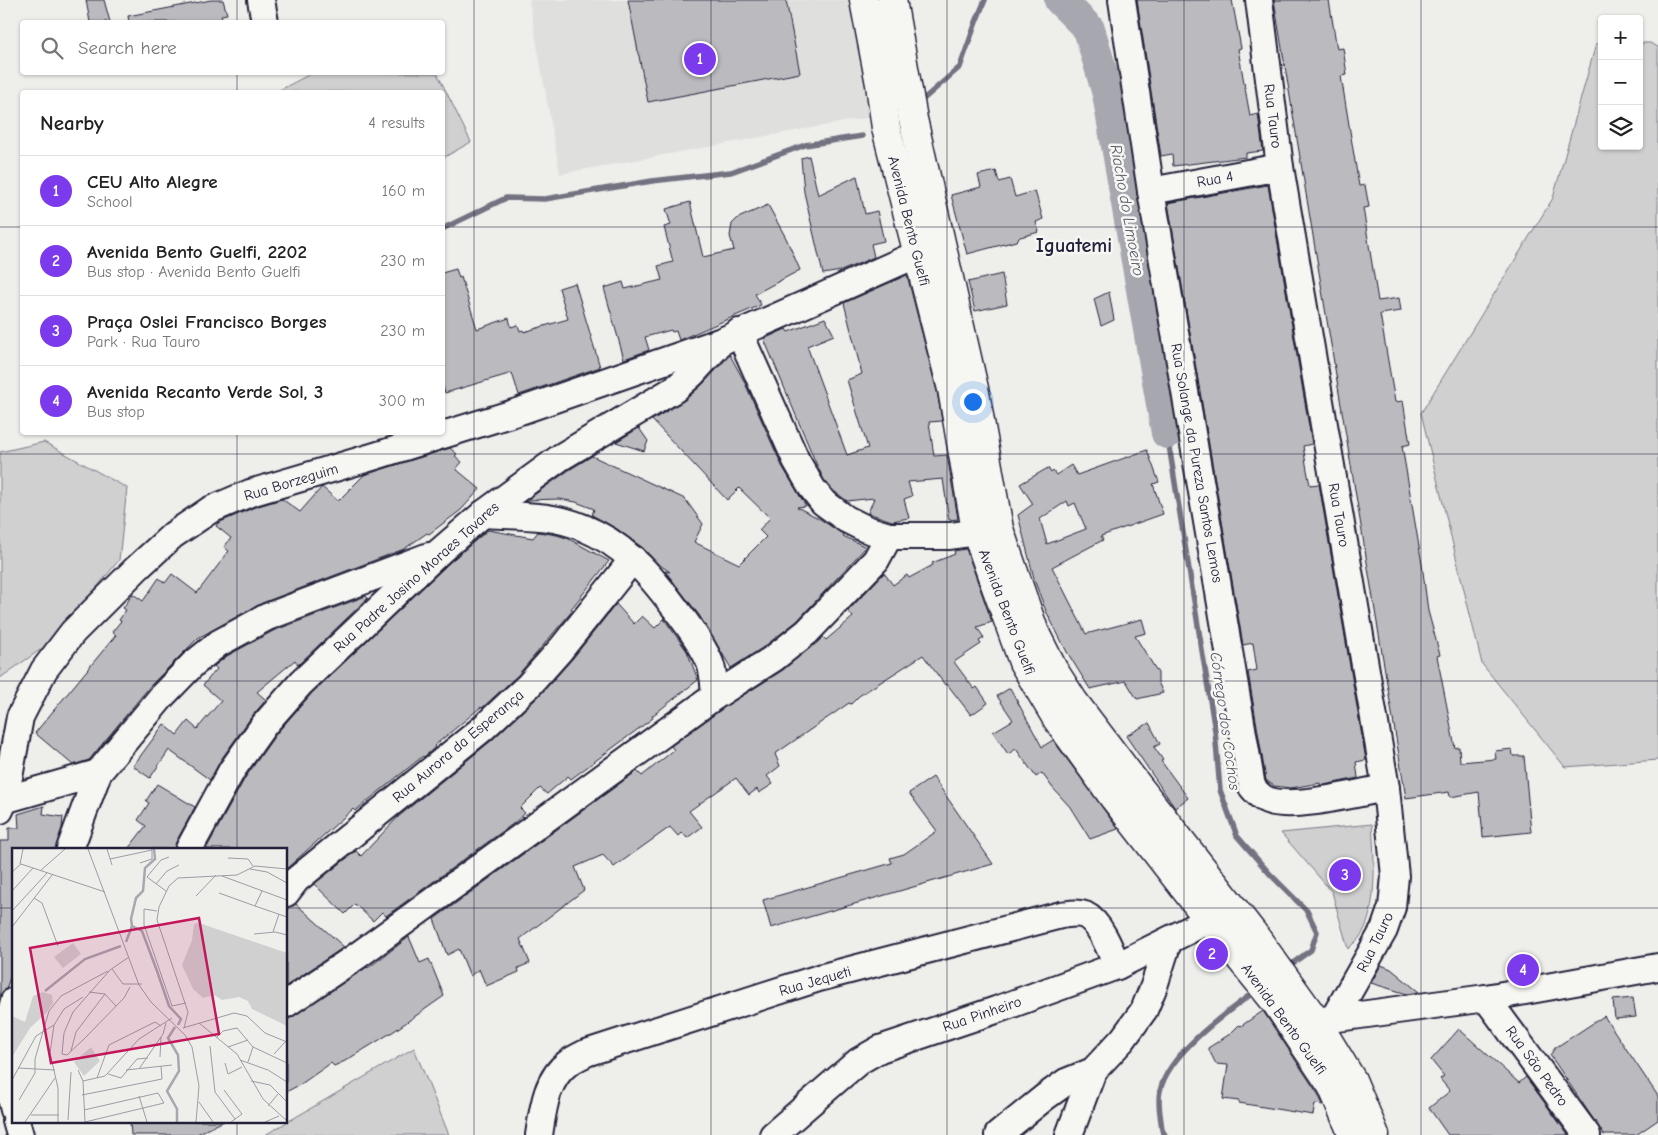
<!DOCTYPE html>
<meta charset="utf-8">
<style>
body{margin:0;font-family:"Comic Neue",sans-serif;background:#f6f6f6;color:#222}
.controls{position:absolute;right:15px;top:15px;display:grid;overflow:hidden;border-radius:5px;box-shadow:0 1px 4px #0004}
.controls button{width:45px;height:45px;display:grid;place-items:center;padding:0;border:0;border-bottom:1px solid #e0e0e0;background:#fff;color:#222;font:25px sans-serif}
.you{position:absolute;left:972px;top:401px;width:18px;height:18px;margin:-12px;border:4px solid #fff;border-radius:50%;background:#1a73e8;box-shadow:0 0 0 8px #1a73e833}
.badge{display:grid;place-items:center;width:32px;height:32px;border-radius:50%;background:#7c3aed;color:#fff;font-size:16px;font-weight:700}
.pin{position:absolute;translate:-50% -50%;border:2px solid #fff;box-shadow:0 1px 5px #0006}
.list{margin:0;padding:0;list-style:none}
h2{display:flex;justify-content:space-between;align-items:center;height:65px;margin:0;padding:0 20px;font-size:21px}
h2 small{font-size:16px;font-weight:400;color:#767676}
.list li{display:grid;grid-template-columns:32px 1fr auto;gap:15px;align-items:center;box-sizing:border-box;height:70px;padding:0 20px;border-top:1px solid #e0e0e0}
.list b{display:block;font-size:19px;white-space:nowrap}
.list p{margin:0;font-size:16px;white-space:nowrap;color:#767676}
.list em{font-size:16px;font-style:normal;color:#767676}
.icon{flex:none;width:28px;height:28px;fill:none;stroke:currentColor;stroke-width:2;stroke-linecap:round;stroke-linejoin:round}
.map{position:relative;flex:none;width:1658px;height:1135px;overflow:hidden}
.search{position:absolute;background:#fff;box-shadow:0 1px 4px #0004;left:20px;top:20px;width:425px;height:55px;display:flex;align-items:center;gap:12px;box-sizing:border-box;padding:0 18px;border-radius:5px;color:#767676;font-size:19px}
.panel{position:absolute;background:#fff;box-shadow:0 1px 4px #0004;left:20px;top:90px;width:425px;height:345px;border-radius:5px}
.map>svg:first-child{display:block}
</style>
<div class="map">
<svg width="1658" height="1135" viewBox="0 0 1658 1135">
<rect width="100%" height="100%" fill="#eeeeeb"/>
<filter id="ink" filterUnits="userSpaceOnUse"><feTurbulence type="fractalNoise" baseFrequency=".02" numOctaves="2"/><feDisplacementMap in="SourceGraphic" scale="10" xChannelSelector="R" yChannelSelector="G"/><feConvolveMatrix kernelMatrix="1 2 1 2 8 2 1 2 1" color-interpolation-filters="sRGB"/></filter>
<g filter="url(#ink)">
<polygon fill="#dfdfde" points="529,0 850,0 871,117 560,174"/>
<g fill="#d0d0d1" stroke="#797986">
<polygon points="1639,43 1650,43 1658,47 1658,760 1565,767 1482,664 1421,413 1553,198 1596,44 1602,44 1602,146 1639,146"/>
<polygon points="314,72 437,73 471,142 443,158 442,92 276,92"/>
<polygon points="44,442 127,488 119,560 54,640 0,678 0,452"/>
<path d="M1372,824C1374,854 1379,913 1359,938C1356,942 1351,945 1348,949L1332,892L1281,833Z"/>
<polygon points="414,1048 449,1135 265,1135"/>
</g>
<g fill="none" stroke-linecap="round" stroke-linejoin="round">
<g stroke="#727281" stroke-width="5.5">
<polyline points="919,103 960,67 976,22 985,0"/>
<polyline points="442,229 506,198 545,199 652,181 731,172 805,145 862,136"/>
<polyline points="1167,433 1215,731 1220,790 1237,836 1270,874 1307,911 1317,932 1311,950 1286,968"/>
<path d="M1165,1135L1162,1130C1161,1118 1157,1103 1160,1091C1168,1053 1227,1012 1257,990"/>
</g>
<polyline stroke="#a7a7af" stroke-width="32" points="1060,0 1089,29 1108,94 1167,433"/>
</g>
<g fill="#bbbbbf" stroke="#22223b" fill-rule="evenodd">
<polygon points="86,0 104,0 110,22 90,22"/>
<polygon points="211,0 223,0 227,14 221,15 222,19 205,22 202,20 190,22 129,22 128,16"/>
<polygon points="628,0 786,0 800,73 648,102"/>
<polygon points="1137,0 1232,0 1241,48 1238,49 1250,116 1258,114 1263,151 1246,153 1246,157 1173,166 1172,154 1161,156"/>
<polygon points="1274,0 1329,0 1337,49 1343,48 1347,75 1341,76 1359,186 1365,185 1369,207 1363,208 1378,301 1399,298 1401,311 1380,314 1395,402 1403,401 1410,444 1402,446 1422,564 1428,611 1440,655 1437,656 1455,748 1459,747 1460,762 1496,759 1495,751 1512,749 1513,756 1524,756 1531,832 1483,837 1479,792 1450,797 1449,792 1406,798"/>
<polygon points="809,156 818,195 857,176 865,214 877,211 884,241 871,244 874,257 841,271 823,274 804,192 801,158"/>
<polygon points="996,171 999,182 1010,179 1015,197 1035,191 1043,219 1036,222 1039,232 1020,237 1016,241 967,254 951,195 981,187 978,175"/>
<polygon points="1268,185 1312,444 1303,446 1307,470 1310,485 1319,484 1366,760 1356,762 1358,778 1324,785 1320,785 1320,783 1291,788 1274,786 1266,780 1248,672 1257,670 1253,643 1243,645 1168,203"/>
<polygon points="690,202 703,257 734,250 730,236 732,224 738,218 768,205 786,238 800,270 755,294 761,305 679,340 676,331 672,332 671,330 645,337 649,350 624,359 604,288 623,282 625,289 662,280 658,266 673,262 664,227 671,225 666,209"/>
<polygon points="456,269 459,278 461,277 477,329 509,318 511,327 518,325 520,331 523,330 524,332 568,319 559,288 575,283 600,367 519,395 512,373 445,393 442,384 442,273"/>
<polygon points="1002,274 1007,304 975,311 968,282"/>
<polygon points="907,275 937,392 942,421 929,422 934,456 947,455 958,519 949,520 943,479 908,482 912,496 904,499 909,518 892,521 868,513 874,498 847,501 834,491 824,480 815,461 764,339 786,329 788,332 825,318 834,335 807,346 847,455 868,448 847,380 862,374 844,303"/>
<polygon points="1109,292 1114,320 1101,326 1094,299"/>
<polygon points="730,355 744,381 782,466 806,506 797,507 820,519 844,535 843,536 866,547 797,621 765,646 731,668 699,615 665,571 670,572 657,563 643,548 617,529 592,515 594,509 576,502 559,499 527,500 569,470 592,456 685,499 703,524 694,542 739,564 766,537 759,530 770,518 739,488 727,500 652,420 685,400 703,384"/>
<polygon points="639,428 648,441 644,451 616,442"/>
<polygon points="450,448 457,454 455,456 462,462 456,469 480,489 461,510 429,534 427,533 404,549 262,603 198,638 151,685 89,760 73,765 35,733 116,635 112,632 121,621 119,620 126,610 123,608 133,594 143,601 159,578 165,583 172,574 197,593 229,551 224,547 231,538 216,526 218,523 255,507 282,499 300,512 322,487 338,501 364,475"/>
<path d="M1147,450L1159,482L1153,484L1163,514L1101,536L1103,540L1052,567L1086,634L1142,619L1146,633L1135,636L1158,673V682L1163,693L1137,699L1126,681L1090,689L1067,652L1046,611L1035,582L1018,515L1033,504L1020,484L1048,468L1051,473L1053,471L1056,475L1071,465L1077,475ZM1067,501L1069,506L1075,503L1086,529L1047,544L1040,519Z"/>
<polygon points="488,530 533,538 538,532 557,535 569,539 609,561 571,609 573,610 518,675 482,708 481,707 434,746 435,747 424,757 423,756 355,811 353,809 286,869 286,849 206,849 245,778 276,734 312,693 449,563"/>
<polygon points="966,549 992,622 977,627 984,638 979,641 981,644 954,662 974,689 977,687 988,703 971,715 947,684 945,685 923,655 859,696 851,704 849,703 775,754 780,766 767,776 773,784 759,793 757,789 749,795 736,778 689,811 702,827 687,838 682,832 678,836 670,827 614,867 603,855 575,867 584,890 520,939 530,963 518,968 519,972 486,986 479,969 470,976 459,949 447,955 434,919 637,771 642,776 674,750 671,746 723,708 783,670 823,637 826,640 853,617 848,611 884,573 893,585 907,575 909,578 933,565 932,563 955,554 954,551"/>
<polygon points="366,596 368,598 298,665 295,660 257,692 266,700 252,716 220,761 210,780 169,750 150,778 133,766 164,724 177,735 188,721 197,729 221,701 203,685 217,669 214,666 227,656 273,631"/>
<polygon points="616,604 634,624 642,616 655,628 664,619 687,651 698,680 652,716 653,718 571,779 568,776 547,794 540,788 520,808 525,813 514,823 386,916 382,912 373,921 355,904 345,914 314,884 356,851 361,856 398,817 492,740 540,695 573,658"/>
<polygon points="1010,688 1042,747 1053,740 1118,829 1090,839 1070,807 1052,787 1042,773 1036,777 1016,749 1008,754 993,732 1013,720 997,696"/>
<polygon points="1149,723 1160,744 1154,747 1163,760 1161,761 1188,798 1175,808 1126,736"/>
<polygon points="933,777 993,864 771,928 763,900 892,863 890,858 904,854 937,831 909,793"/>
<polygon points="157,784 195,807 176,842 174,849 128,849 146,826 138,820 149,803 146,801"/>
<polygon points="44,806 43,814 63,817 62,828 55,849 14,849 14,966 6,989 0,996 0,841 9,841 9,828 19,828 18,814"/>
<polygon points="296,904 344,947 286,986 286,912 289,907"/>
<polygon points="409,937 420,963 429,959 444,996 394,1031 345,1061 334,1066 331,1063 301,1084 286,1092 286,1021 367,967 368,968"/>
<polygon points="1381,965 1391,969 1419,992 1407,994 1371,983"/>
<polygon points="1633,998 1636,1017 1615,1019 1613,1000"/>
<polygon points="1263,1011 1318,1094 1323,1105 1315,1104 1313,1115 1239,1103 1239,1101 1223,1099 1228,1065 1216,1064 1208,1048 1230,1034 1239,1025 1241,1026"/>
<polygon points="1604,1016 1658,1096 1658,1120 1636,1135 1604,1135 1550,1055 1555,1048"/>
<polygon points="1459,1029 1519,1083 1526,1077 1568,1135 1448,1135 1429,1108 1450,1091 1440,1079 1444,1076 1431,1060"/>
<polygon points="130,1121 224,1121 195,1135 131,1135"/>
</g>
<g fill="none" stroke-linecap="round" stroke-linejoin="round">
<g stroke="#22223b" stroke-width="30">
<g id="minor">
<polyline points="261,0 265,22"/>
<path d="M1122,0L1151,191L1252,787C1257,793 1262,799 1270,801C1296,809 1357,793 1386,788"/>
<polyline points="1259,0 1280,167 1386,788 1395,876 1392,907 1384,930 1334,1018"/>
<polyline points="1151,191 1280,167"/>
<polyline points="739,332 796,460 812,488 823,502 846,519 866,529 889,536 950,536 998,529"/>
<path d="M483,514C516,516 553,514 584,528C601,535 619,547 632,559C652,575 701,639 710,663C714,673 714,685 715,696"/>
<polyline points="0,801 98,773"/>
<polyline points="0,810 5,799 20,717 44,670 73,632 137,568 173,535 210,510 250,493 372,457 520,411 719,342"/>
<polyline points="70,849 98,773 163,695 193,664 219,643 267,617 429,556"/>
<polyline points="189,849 232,770 264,725 301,683 439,552 483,514 561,457 675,389 692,374 722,341 938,245"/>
<polyline points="286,893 296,880 482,729 529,685 561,649 633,559"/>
<polyline points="1486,998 1587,1135"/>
<path d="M14,1001C8,1024 2,1047 5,1071C7,1084 11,1097 14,1110"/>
<polyline points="286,1004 357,956 715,696 774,658 807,632 876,560 889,536"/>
<polyline points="1323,1020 1486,998 1658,967"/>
<polyline points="16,1121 20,1135"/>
<path d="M539,1135C543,1110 546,1079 568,1063C574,1059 580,1056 586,1053L819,978L1061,915C1069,914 1078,912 1085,915C1100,922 1111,951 1117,966"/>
<polyline points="773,1135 839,1078 859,1061 880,1049 996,1010 1117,966 1209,920 1226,908"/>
<polyline points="998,1135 1045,1097 1066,1082 1093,1071 1123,1039 1144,1010 1154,986 1168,942"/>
<polyline points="1069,1135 1093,1071"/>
</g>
</g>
<g stroke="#22223b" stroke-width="31">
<g id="major">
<polyline points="864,0 880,84 886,128 952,389 976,531 1023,662 1057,719 1114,798 1209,920 1277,1004 1332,1086 1353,1135"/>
<polyline points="892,0 913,119 975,393 999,529 1035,633 1053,669 1074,702 1131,777 1252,932 1316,1021 1352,1080 1375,1135"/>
</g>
</g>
<use href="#minor" stroke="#f6f6f2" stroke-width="26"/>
<use href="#major" stroke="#f6f6f2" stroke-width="28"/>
</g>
</g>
<path fill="none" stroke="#22223b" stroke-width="1" stroke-opacity="0.55" d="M237,0V22M474,0V1135M711,0V1135M947,0V1135M1184,0V1135M1421,0V1135M237,72V92M0,227H22M442,227H1658M237,432V849M0,454H1658M0,681H1658M0,908H14M286,908H1658M237,1121V1135"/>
<g text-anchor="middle" stroke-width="5" stroke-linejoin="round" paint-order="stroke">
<g font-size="15" fill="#22223b" stroke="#f6f6f2">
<text transform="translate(1273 116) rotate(83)" y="5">Rua Tauro</text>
<text transform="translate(1215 179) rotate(-10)" y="5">Rua 4</text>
<text transform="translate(909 221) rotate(76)" y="5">Avenida Bento Guelfi</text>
<text transform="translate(1197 463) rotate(80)" y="5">Rua Solange da Pureza Santos Lemos</text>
<text transform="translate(291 482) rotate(-17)" y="5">Rua Borzeguim</text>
<text transform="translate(1339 515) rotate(80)" y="5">Rua Tauro</text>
<text transform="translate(416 577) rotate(-42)" y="5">Rua Padre Josino Moraes Tavares</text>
<text transform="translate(1007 612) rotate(69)" y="5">Avenida Bento Guelfi</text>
<text transform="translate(458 746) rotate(-40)" y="5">Rua Aurora da Esperança</text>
<text transform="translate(1375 942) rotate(-64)" y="5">Rua Tauro</text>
<text transform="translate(815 981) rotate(-16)" y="5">Rua Jequeti</text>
<text transform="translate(982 1014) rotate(-19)" y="5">Rua Pinheiro</text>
<text transform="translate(1284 1019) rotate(54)" y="5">Avenida Bento Guelfi</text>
<text transform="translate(1537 1066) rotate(54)" y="5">Rua São Pedro</text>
</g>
<g font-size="16" font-style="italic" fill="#575769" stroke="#f6f6f2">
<text transform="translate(1128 210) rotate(80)" y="6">Riacho do Limoeiro</text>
<text transform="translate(1226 721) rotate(82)" y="6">Córrego dos Cochos</text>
</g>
<g font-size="20" font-weight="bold" fill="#22223b" stroke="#f6f6f2">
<text x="1074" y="252">Iguatemi</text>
</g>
</g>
<g transform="translate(12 848)">
<rect width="275" height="275" fill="#eeeeeb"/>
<path d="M187,75L275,105V178L240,161L236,153L227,149L210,152L202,147L191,150L181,141L170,117L180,92L182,76ZM61,95L69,106L51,120L42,109ZM31,144L40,147L41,155L35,164L18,180L0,209V168L13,174L21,148ZM79,199L88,213L72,228L62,214Z" fill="#d0d0d1"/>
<path fill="none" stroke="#a7a7af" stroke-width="2.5" d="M142,1L143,11L133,20L131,43L124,50L119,71L120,78L130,83L145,123M114,94L120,78M145,123L157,158L169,171L166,177M33,143L73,111L109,98M163,179L156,190L166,207L167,223L155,243L165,261V274"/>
<path fill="none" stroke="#9c9ca5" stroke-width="1" d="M76,1L127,137L139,154L173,187L180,199L187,238L184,274M95,1L100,17M216,10L236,11L241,18M98,11L140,2M128,15L140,11V1M8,16L11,1M238,21L255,24L275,35M28,23L53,1M0,24L9,16L93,44M210,28L275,52M144,36L155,23L167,17M0,43L21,20M154,43L135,29L149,12L157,9M207,45L243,58L250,43M184,48L204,27M22,50L30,55L46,98M243,58L275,69M0,63L35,25M145,63L132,61V77L160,158L174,155M0,79L40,27M261,84L267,66M242,86L263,84L275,87M117,109L98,122L61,164L52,185L50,206L55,207L72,191L112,150L118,139M100,121L111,136H130M77,144L93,146L104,158M187,175L225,206L251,251L275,273M171,180L222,165L235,168L253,185L275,194M172,180L176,164L145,72L147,59L157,38L166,30L225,27L243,18L275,21M204,190L211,183L225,180L241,199L275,215M198,198L203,244L223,271M216,199L236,192M59,203L64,184L93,146M262,206L274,193M148,209L149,189M228,212L256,222L275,234M236,214L241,199M213,215L216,226L230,219M6,220L43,222M127,221L151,186L154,175M66,222L71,233L93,228L127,191L160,170M114,222L160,217M96,226L109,230L125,211L136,210M85,230L97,197L143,174L149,178M0,232L24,188L42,177M71,233L73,274M239,233L258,237L275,254M212,242L230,266L219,274M70,247L150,231L149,218M127,248L135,274M7,252L23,225V211L37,163L49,148L96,123M187,254L201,274M256,258L266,246M72,262L146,245L152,255L73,274M19,267H47M56,272L59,224M13,274L43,230M46,274V240L38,205L42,177L52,161L71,149M253,274L267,268"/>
<path fill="#c2185b" fill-opacity="0.15" stroke="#c2185b" stroke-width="2.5" d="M187,70L207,186L39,215L18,100Z"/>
<rect width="275" height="275" fill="none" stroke="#22223b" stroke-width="2.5"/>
</g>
</svg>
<div class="controls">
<button>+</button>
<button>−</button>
<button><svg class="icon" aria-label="layers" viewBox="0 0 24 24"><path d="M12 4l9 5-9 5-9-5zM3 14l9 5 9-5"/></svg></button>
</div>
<div class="you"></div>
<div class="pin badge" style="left:700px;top:59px">1</div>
<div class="pin badge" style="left:1212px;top:954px">2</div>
<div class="pin badge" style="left:1345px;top:875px">3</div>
<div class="pin badge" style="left:1523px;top:970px">4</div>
<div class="search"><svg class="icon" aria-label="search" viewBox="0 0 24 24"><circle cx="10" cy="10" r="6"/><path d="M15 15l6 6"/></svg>Search here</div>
<section class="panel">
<h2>Nearby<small>4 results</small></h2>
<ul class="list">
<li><span class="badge">1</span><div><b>CEU Alto Alegre</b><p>School</p></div><em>160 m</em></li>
<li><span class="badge">2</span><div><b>Avenida Bento Guelfi, 2202</b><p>Bus stop · Avenida Bento Guelfi</p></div><em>230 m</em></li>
<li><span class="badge">3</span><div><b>Praça Oslei Francisco Borges</b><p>Park · Rua Tauro</p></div><em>230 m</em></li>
<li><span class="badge">4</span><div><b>Avenida Recanto Verde Sol, 3</b><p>Bus stop</p></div><em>300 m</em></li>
</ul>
</section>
</div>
